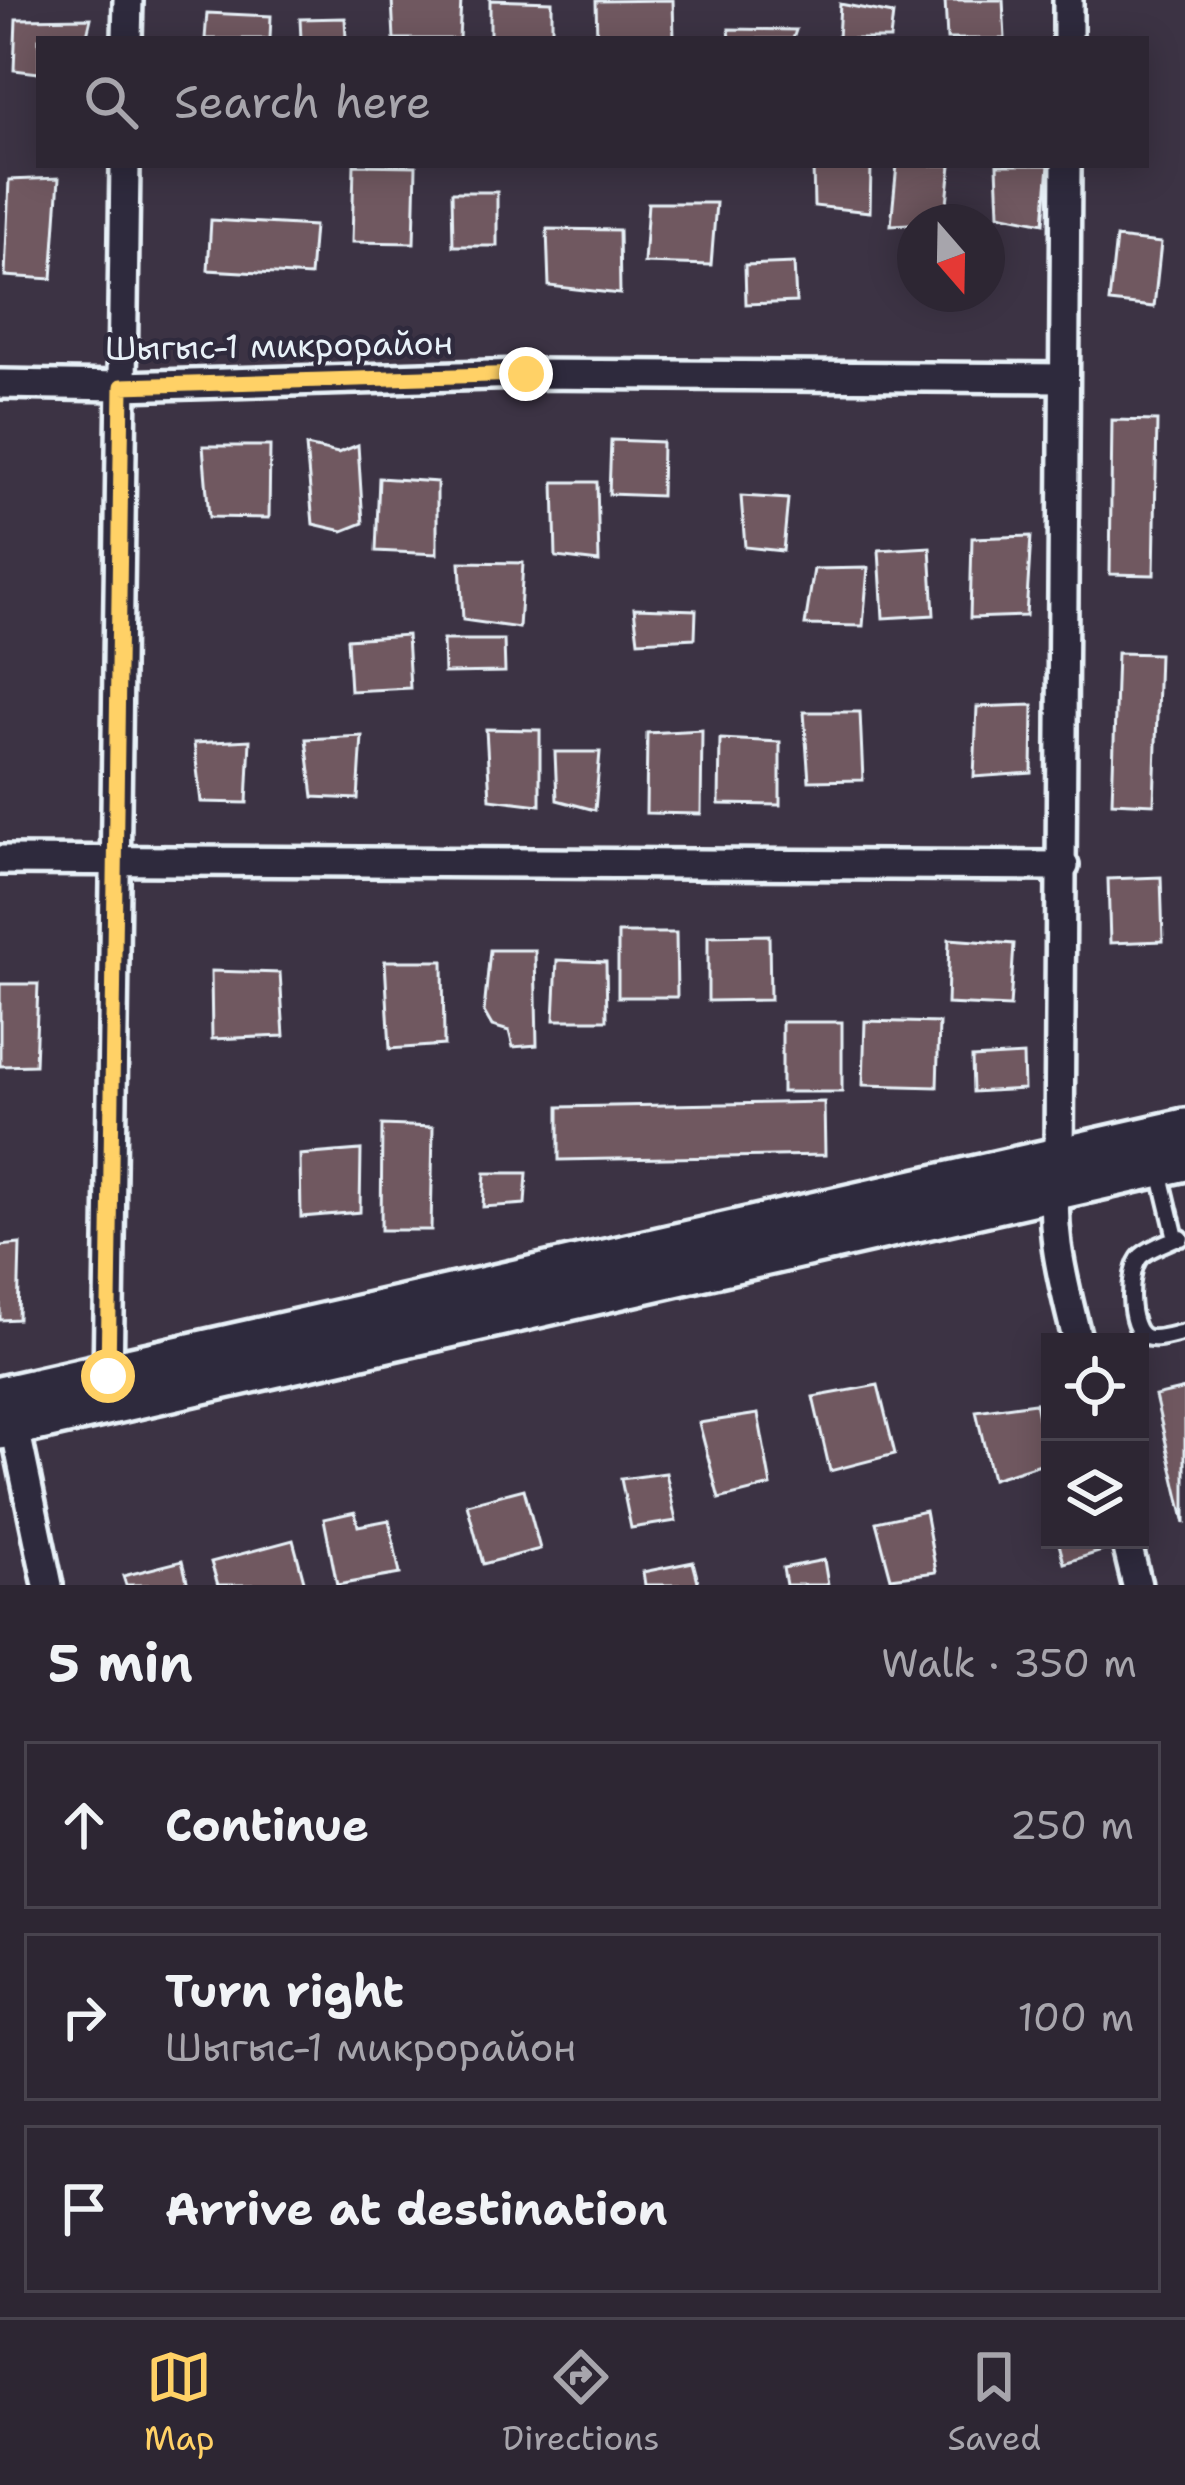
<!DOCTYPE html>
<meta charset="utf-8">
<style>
body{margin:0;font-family:"Shantell Sans",sans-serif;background:#352e3b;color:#f1f3f6}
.controls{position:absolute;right:36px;bottom:36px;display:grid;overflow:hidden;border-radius:0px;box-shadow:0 6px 30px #0003}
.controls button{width:108px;height:108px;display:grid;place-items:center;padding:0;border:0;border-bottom:3px solid #48434e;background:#2d2633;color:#f1f3f6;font:60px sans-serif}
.compass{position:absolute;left:897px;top:204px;width:108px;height:108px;border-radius:50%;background:#2d2633;box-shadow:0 6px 30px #0003;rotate:160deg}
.stop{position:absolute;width:36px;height:36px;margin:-27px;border:9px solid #ffd166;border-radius:50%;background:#fff}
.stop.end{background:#ffd166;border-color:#fff;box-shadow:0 3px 12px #0008}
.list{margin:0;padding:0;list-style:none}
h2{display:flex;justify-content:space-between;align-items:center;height:156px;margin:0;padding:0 48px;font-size:51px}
h2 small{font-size:39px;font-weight:400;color:#a7a5ac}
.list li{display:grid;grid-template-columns:78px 1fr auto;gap:36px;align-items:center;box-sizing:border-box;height:168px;margin:0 24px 24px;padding:0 24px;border:3px solid #48434e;border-radius:0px}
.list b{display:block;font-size:45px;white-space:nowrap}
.list p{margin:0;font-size:39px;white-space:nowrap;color:#a7a5ac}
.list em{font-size:39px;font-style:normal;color:#a7a5ac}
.icon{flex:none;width:66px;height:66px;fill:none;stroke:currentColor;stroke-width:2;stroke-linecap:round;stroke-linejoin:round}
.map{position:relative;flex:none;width:1185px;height:1585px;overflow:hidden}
.search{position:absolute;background:#2d2633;box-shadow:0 6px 30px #0003;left:36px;right:36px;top:36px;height:132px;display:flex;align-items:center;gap:30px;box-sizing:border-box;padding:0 42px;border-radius:0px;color:#a7a5ac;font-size:45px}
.sheet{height:732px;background:#2d2633}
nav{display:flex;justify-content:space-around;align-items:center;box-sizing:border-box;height:168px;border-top:3px solid #48434e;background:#2d2633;font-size:33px;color:#a7a5ac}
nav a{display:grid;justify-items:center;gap:6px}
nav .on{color:#ffd166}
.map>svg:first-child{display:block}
</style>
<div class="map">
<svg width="1185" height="1585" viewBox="0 0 1185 1585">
<rect width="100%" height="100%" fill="#3c3344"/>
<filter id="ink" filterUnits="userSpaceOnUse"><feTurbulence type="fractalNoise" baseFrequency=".00833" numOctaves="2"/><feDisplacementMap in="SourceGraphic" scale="24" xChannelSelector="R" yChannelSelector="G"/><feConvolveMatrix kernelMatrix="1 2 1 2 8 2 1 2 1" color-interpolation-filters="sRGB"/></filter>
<g filter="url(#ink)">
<g fill="#6f5860" stroke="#e8f1f8" stroke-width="3">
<polygon points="392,0 461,0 459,39 394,39"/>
<polygon points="490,0 552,2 552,39 490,39"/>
<polygon points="673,0 674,39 597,39 596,1"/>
<polygon points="945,0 1003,0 1005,39 947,39"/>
<polygon points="840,4 893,14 890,39 838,39"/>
<polygon points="207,13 271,16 270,39 205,39"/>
<polygon points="91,18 86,39 39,39 39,73 14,70 16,19"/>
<polygon points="345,18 346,39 301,39 300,19"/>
<polygon points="729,29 796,30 793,39 730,39"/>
<polygon points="354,165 416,166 414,243 352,242"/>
<polygon points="813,165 871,165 870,212 814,206"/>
<polygon points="897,165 951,165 945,222 891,225"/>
<polygon points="997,165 1049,165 1044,223 999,214"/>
<polygon points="59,178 52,279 5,276 9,180"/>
<polygon points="452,192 497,192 497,246 453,246"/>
<polygon points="648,203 716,203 711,265 644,263"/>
<polygon points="211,220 314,226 310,276 208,270"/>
<polygon points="547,229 619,230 620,294 549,286"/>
<polygon points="1116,238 1161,243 1154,307 1109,302"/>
<polygon points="794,263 796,302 746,304 745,265"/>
<polygon points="1112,420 1157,421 1154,575 1110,574"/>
<polygon points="611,440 662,442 661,496 609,494"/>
<polygon points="358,445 363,523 343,531 313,524 306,446 338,453"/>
<polygon points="203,446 270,446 269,518 209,517"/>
<polygon points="379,478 437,482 437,554 376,551"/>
<polygon points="554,482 597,482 599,562 556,557"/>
<polygon points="741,496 788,499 783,551 745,547"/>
<polygon points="1031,536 1026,616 970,618 972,538"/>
<polygon points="930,547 934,615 883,618 879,550"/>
<polygon points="460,562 523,563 519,628 463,620"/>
<polygon points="868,568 863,626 805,625 814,569"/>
<polygon points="634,608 696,610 695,638 638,641"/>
<polygon points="407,635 410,688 350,691 347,639"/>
<polygon points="443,640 504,640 505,672 444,673"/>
<polygon points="1117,653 1159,654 1154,804 1112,802"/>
<polygon points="1033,705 1032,773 974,777 977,707"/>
<polygon points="804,712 860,712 863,780 809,781"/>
<polygon points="486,729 540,730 540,805 490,799"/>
<polygon points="702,730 701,814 646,813 647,733"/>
<polygon points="362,736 358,799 313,797 306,739"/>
<polygon points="720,739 780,742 780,805 719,804"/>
<polygon points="250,740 247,803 201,802 194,743"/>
<polygon points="555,752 600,752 595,810 557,800"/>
<polygon points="1161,877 1163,941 1110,943 1108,879"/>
<polygon points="618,933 676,933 677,997 618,997"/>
<polygon points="769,935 770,1000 708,1001 708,936"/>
<polygon points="949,939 1014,944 1010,1007 947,1004"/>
<polygon points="490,950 535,950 537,1045 513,1047 509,1031 492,1026 484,1012"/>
<polygon points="557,960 606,962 607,1020 554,1020"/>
<polygon points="385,961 443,961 444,1045 390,1049"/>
<polygon points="211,971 280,973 284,1036 212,1039"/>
<polygon points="0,984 38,984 35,1065 0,1066"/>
<polygon points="865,1021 939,1023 937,1087 863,1085"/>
<rect x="782" y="1022" width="60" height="70"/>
<polygon points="1023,1055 1024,1089 973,1092 972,1058"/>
<polygon points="824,1102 825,1155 559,1160 559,1107"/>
<polygon points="382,1125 433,1127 431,1230 381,1230"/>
<polygon points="361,1150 360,1212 301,1217 300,1155"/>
<polygon points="485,1173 527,1173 525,1204 483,1207"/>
<polygon points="20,1244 18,1319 0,1320 0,1246"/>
<polygon points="878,1385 895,1454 830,1471 813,1397"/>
<polygon points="1185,1389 1185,1524 1155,1396"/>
<polygon points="1035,1403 1047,1462 992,1479 976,1411"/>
<polygon points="758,1414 771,1486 719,1499 699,1423"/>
<polygon points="666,1473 676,1521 631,1528 621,1479"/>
<polygon points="524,1489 540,1549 483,1564 467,1504"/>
<polygon points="925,1511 936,1572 891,1578 876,1522"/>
<polygon points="355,1512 358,1526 389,1520 400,1574 337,1585 324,1519"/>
<polygon points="293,1540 305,1585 218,1585 211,1562"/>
<polygon points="1058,1540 1102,1540 1105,1550 1064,1563"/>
<polygon points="824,1560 828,1585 786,1585 783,1568"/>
<polygon points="182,1561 188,1585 126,1585 123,1576"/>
<polygon points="693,1562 699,1585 645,1585 643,1572"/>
</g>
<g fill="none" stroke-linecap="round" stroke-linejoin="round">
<g stroke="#e8f1f8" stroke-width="22">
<g id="lane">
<polyline points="1160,1171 1176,1238 1181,1238"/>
<path d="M1176,1238C1165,1243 1150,1248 1141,1256C1127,1270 1127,1330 1146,1337C1157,1341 1174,1334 1185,1332"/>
</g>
</g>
<g stroke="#e8f1f8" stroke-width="36">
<g id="street">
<polyline points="127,39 128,0"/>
<polyline points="1068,39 1068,0"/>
<path d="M1066,165L1059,1156C1046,1221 1062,1279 1078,1342"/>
<polyline points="0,384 122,386 526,374 1064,378"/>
<polyline points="0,860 1064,866"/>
<polyline points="108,1385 125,165"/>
<polyline points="12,1413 48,1585"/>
<polyline points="1126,1540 1137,1585"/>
</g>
</g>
<g stroke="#e8f1f8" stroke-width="48">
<g id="secondary">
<polyline points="0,1397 1185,1129"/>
<polyline points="0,1429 1185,1160"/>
</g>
</g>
<use href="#lane" stroke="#2f2a3d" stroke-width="14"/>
<use href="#street" stroke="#2f2a3d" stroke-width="27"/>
<use href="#secondary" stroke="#2f2a3d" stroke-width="39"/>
</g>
</g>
<g fill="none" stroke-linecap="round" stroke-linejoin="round" filter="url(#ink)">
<polyline stroke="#ffd166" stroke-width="15" points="108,1376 122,386 526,374"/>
</g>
<g text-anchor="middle" stroke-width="9" stroke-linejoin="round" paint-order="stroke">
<g font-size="33" fill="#e8f1f8" stroke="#2f2a3d">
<text transform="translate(279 345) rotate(-1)" y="12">Шыгыс-1 микрорайон</text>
</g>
</g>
</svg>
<div class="controls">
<button><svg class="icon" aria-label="locate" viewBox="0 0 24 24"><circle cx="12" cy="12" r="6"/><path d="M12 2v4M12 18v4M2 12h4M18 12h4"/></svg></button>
<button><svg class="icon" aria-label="layers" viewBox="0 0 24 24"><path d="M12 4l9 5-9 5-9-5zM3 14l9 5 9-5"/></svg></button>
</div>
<svg class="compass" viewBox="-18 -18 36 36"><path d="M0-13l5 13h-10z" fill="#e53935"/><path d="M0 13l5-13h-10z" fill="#a7a5ac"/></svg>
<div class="stop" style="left:108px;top:1376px"></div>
<div class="stop end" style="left:526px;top:374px"></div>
<div class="search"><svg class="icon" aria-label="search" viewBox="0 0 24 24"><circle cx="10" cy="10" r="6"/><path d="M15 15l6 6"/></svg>Search here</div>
</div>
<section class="sheet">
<h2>5 min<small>Walk · 350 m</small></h2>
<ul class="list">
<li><svg class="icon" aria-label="ahead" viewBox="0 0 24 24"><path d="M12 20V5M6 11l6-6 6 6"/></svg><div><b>Continue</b></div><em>250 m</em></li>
<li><svg class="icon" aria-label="right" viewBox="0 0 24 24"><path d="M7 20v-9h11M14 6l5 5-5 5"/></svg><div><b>Turn right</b><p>Шыгыс-1 микрорайон</p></div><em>100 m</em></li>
<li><svg class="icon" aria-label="arrive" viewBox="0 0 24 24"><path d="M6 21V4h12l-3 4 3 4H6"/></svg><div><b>Arrive at destination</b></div></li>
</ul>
</section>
<nav>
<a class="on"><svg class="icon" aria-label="map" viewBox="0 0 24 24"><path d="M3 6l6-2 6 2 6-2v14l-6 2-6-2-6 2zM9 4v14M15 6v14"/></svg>Map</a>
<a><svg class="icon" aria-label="directions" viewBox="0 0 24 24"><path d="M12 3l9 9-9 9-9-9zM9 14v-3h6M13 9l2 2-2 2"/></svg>Directions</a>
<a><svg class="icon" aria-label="saved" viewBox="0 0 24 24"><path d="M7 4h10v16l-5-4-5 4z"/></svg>Saved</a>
</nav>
